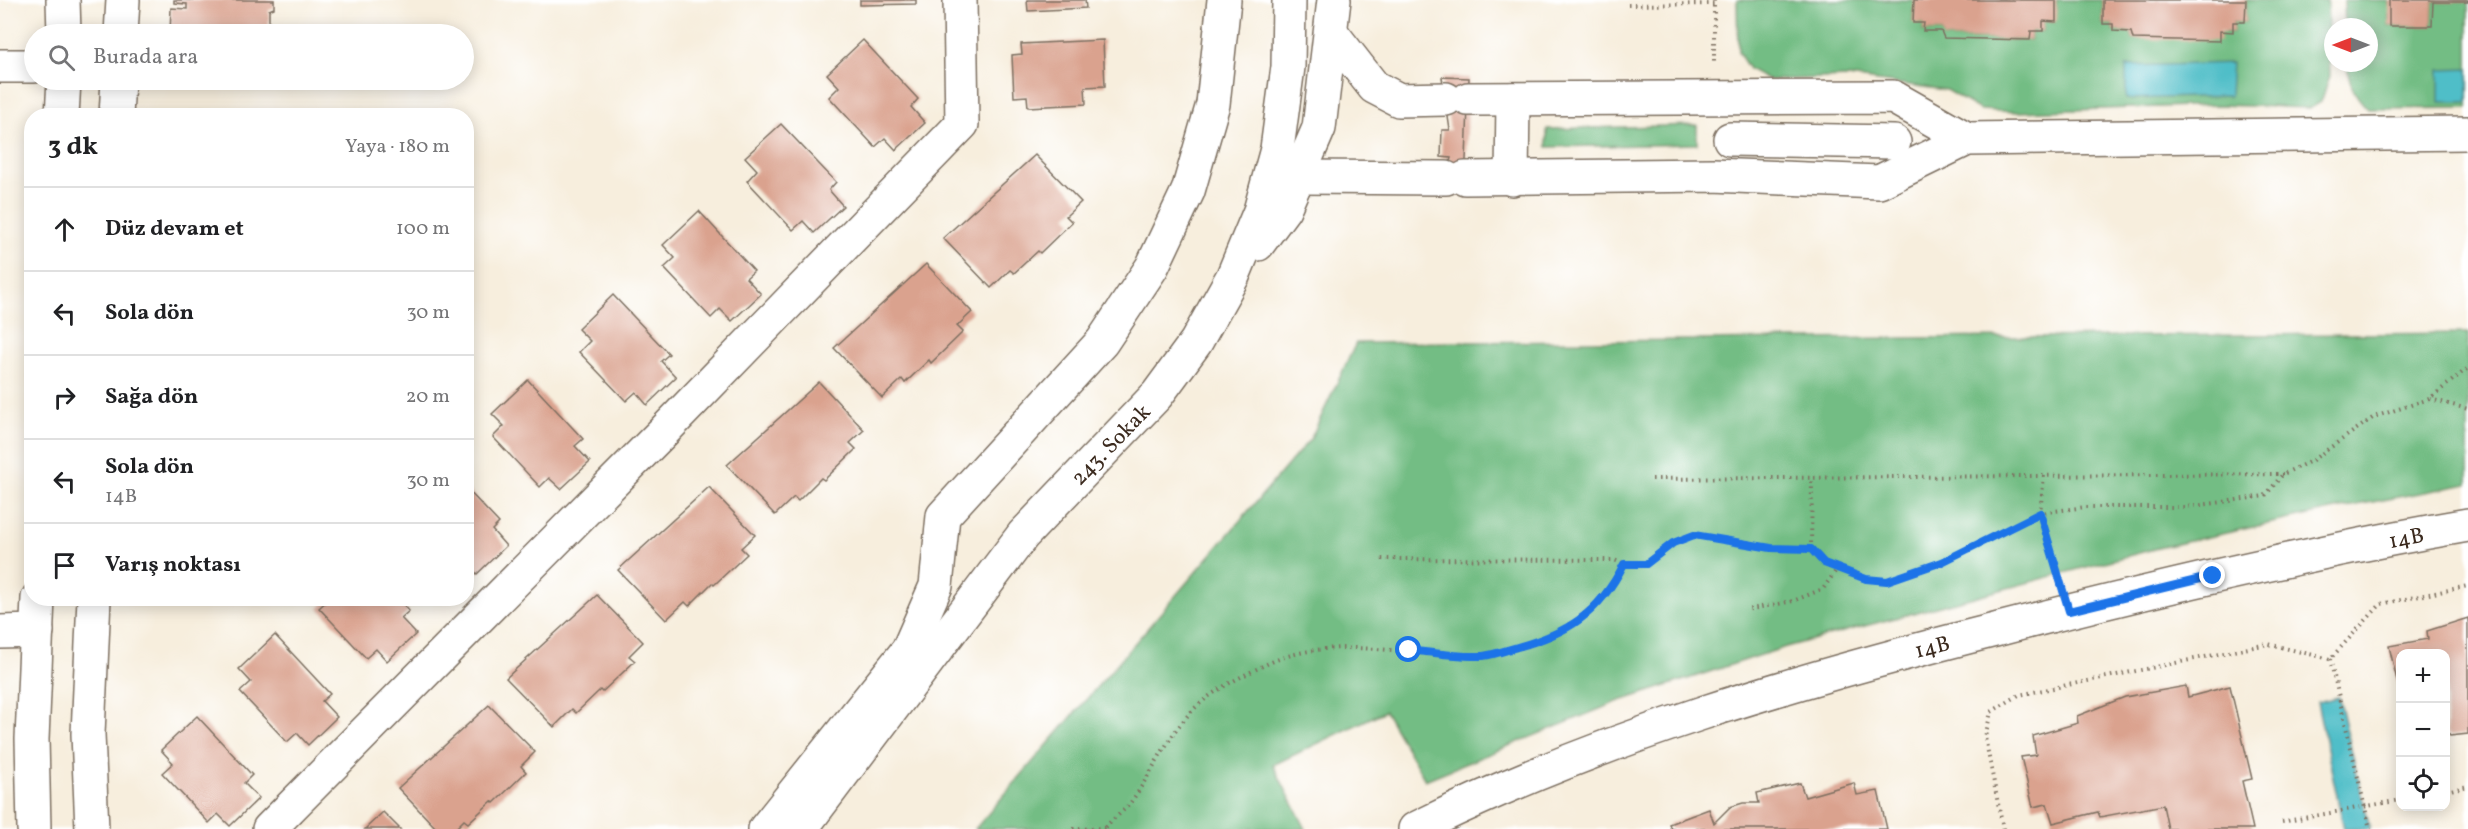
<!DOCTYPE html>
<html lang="tr">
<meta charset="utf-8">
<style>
body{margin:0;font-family:Vollkorn,serif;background:#f6f6f6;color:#202124}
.controls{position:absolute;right:18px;bottom:18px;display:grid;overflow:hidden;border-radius:12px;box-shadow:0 3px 15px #0003}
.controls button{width:54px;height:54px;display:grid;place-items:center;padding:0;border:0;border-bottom:2px solid #e0e0e0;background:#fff;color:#202124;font:30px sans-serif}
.compass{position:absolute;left:2324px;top:18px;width:54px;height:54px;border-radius:50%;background:#fff;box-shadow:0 3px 15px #0003;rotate:270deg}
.stop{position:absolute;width:18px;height:18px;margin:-14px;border:4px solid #1a73e8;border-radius:50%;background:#fff}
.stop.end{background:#1a73e8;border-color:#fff;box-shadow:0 2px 6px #0008}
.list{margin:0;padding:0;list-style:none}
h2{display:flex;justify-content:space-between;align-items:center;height:78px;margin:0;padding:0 24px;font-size:26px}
h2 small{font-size:20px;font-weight:400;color:#757577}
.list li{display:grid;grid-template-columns:39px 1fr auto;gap:18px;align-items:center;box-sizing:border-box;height:84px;padding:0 24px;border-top:2px solid #e0e0e0}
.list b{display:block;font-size:22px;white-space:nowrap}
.list p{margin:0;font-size:20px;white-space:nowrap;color:#757577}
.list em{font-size:20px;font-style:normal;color:#757577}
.icon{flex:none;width:33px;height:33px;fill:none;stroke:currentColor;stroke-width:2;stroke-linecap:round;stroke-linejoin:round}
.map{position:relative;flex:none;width:2468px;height:829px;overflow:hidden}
.search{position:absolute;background:#fff;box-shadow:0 3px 15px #0003;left:24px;top:24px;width:450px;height:66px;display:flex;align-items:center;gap:15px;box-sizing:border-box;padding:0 21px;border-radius:33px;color:#757577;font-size:22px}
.panel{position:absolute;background:#fff;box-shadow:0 3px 15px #0003;left:24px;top:108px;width:450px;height:498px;border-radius:24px}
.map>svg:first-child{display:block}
</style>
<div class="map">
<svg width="2468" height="829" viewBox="0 0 2468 829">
<rect width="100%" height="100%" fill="#fff"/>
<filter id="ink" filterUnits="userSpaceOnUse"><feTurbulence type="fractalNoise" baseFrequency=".0167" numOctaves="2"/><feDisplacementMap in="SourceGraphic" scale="12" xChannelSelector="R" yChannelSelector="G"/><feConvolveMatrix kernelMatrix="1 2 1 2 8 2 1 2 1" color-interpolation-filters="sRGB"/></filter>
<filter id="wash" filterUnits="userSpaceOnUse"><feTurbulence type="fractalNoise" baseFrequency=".008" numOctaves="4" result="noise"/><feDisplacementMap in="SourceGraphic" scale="24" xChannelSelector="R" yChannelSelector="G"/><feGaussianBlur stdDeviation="1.35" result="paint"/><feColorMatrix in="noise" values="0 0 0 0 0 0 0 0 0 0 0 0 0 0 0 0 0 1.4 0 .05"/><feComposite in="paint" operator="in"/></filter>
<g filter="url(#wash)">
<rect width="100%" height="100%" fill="#f7eedd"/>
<g fill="#73bd84" stroke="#577451" stroke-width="1.5">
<polygon points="1737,0 1914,0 1913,22 1924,23 1923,31 1941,31 1944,38 2030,40 2031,31 2043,31 2043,21 2055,22 2056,0 2103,0 2103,24 2113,24 2113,31 2131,32 2133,39 2233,32 2233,22 2245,22 2246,0 2327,0 2330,76 2321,102 2311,108 2217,105 2018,112 1980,110 1946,90 1848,77 1769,80 1749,69 1738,52"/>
<path d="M2344,0H2389V26H2432L2433,2H2468V108L2368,109C2354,95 2348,83 2347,63H2369V27H2345Z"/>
<polygon points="1697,125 1697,144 1547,147 1547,129"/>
<polygon points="2468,333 2468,484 2336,509 2158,548 1786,647 1617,702 1425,780 1385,711 1273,765 1306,829 975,829 1311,438 1356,343"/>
</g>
<g fill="#50bec8" stroke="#467473" stroke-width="1.5">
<polygon points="2232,63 2230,96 2126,99 2126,66"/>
<polygon points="2468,69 2468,102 2439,102 2439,70"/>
<polygon points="2339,697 2370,829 2344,829 2317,702"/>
</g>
<g id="blocks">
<g fill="#daa28e">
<polygon points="174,0 274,0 274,8 269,10 269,34 170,34 171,8 187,9 187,4 174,3"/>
<polygon points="860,0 916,0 916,4 860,5"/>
<polygon points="1027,0 1085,0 1086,8 1028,11"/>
<polygon points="1914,0 2056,0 2056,22 2043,21 2043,31 2031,31 2030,40 1944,38 1941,31 1923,31 1924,23 1913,23"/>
<polygon points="2103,0 2246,0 2245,22 2233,22 2233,32 2220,31 2220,41 2133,39 2131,32 2113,31 2113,24 2103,24"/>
<polygon points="2389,0 2468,0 2468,2 2433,2 2432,26 2389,26"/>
<polygon points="863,40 918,99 911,107 925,123 896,150 885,138 875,147 829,97 839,87 827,74"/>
<polygon points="1103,40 1105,86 1085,87 1086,104 1028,107 1027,96 1014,97 1012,55 1022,54 1021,44"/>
<polygon points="1442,77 1469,78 1465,187 1446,178 1451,158 1441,157 1442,130 1450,130"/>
<polygon points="190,111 253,112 253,116 190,116"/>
<polygon points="781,124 836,182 829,190 843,206 814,233 803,221 793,230 747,181 757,170 745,157"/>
<polygon points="1035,155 1081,202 1066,216 1072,222 1040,253 1038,251 1014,273 1010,270 991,288 943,238"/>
<polygon points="699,211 754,271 746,278 761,294 732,321 720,309 711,318 664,268 675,258 663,245"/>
<polygon points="926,264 972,312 957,326 963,332 931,363 929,360 905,383 902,379 882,398 834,348"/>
<polygon points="613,295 669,354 661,361 676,377 647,405 636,392 626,401 579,352 590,341 578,329"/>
<polygon points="528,380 583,439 575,446 590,462 561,489 549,478 540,487 493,437 504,426 492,414"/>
<polygon points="819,382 864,430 850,443 856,449 824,480 821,478 798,501 794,497 775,515 727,465"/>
<polygon points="709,487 755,535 741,548 747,554 714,585 712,583 689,606 685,602 666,620 618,570"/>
<polygon points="466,488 499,523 492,530 506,546 477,574 466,563"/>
<polygon points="597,595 643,642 629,656 635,661 602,692 600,690 576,713 572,709 554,727 506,678"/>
<polygon points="330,598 398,598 409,611 401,618 416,634 387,661 376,649 366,658 319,608"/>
<polygon points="2468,618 2468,734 2450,736 2446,731 2446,654 2400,654 2400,693 2389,646 2428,639 2427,631"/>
<polygon points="275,635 330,694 322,701 337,717 308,745 297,733 287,742 240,692 251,682 239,669"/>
<polygon points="2186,686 2188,697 2230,686 2252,779 2242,781 2253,829 2168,829 2163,805 2100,817 2098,812 2053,823 2047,804 2033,807 2021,757 2036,755 2033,736 2078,723 2077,716 2125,697"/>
<polygon points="489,705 535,752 521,766 526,772 494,803 492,801 468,823 464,820 455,829 437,829 398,788"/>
<polygon points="197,716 252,775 244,783 259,798 230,826 218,814 209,823 162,773 173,763 161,750"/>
<polygon points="1800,783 1805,797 1854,783 1857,795 1878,791 1887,829 1671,829 1669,824 1709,809 1714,823 1730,807 1743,803 1759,803 1757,793"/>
<polygon points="383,812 400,829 365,829"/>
</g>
</g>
</g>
<g filter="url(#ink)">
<use href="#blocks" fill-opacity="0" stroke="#7d6f61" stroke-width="1.5"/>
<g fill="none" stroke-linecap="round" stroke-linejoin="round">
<g stroke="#7d6f61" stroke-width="36">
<g id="street">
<polyline points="63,0 64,34"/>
<polyline points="1331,32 1374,87 1399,100 1446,99"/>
<polyline points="121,34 123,0"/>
<polyline points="0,66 34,66"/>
<polyline points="1468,99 1893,97 1967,139"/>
<polyline points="62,116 64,80"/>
<polyline points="116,116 118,80"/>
<polyline points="1730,139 1894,142"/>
<polyline points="1298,177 1446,178"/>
<polyline points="1465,178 1713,175 1879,182 1967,139 2468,133"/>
<polyline points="1512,179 1513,99"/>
<polyline points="0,632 37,631"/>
<polyline points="34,829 32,739 38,598"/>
<polyline points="92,829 88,734 94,598"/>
<polyline points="269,829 664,431 962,124 960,0"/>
<path d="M1415,829C1600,737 1800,679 1999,629C2154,589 2310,552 2468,525"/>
</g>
</g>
<g stroke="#7d6f61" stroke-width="36">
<g id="secondary">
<polyline points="1258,244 1284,209 1319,128 1334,0"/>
<polyline points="765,829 908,650 936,586 943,516 1102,342 1152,267 1188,191 1213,104 1224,0"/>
<polyline points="801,829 1023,535 1157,395 1196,342 1233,276 1260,211 1277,149 1288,67 1289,0"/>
</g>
</g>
<g stroke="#7d6f61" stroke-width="4" stroke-dasharray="1.5 4.5" stroke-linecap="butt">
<polyline points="1714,0 1714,62"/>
<polyline points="1628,5 1714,4"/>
<polyline points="2430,399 2468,409"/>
<polyline points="2044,476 2040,513 2085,507 2187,507 2265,496 2283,474 2311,461 2374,417 2429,399 2468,368"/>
<polyline points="1652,479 2283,474"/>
<polyline points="1811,549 1812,479"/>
<polyline points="1624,564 1646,564 1673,543 1694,535 1771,548 1811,549 1823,563 1837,569 1823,589 1793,601 1746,610"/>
<polyline points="1837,569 1866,579 1887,581 1942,562 2040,513 2059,577"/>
<polyline points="2330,659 2370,829"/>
<polyline points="2446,791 2468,786"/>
<polyline points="2282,822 2400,800"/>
<path d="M1105,827C1113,819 1124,811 1131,802C1152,773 1167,737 1192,711C1212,690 1244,675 1269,663C1328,637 1389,652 1450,655C1521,659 1591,630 1624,564L1614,560L1381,559"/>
<polyline points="1073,829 1105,828"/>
<polyline points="2003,829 1985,737 1991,712 2019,695 2268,644 2330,659 2381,604 2468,586"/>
</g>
<use href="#street" stroke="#fff" stroke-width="33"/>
<use href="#secondary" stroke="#fff" stroke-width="33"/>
</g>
</g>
<g fill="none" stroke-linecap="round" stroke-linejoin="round" filter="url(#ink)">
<path stroke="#1a73e8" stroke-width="8" d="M1409,650C1433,653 1458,657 1483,656C1493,655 1504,651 1514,648C1567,634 1599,614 1624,564H1646L1673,543L1694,535L1771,548L1811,549L1824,563L1866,579L1887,581L1942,562L2040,513L2069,611L2213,576"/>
</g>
<g text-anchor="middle" stroke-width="5" stroke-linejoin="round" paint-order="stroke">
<g font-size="22" fill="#3b2a1e" stroke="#fff">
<text transform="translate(1110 444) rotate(-46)" y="8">243. Sokak</text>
<text transform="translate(2406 537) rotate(-11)" y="8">14B</text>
<text transform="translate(1932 646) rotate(-14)" y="8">14B</text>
</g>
</g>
</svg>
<div class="controls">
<button>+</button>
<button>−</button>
<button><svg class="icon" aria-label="locate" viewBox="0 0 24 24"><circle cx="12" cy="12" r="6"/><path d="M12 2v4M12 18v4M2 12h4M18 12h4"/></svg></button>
</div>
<svg class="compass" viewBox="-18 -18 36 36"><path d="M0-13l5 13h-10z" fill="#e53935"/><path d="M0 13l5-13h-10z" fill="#757577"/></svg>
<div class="stop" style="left:1409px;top:650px"></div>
<div class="stop end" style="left:2213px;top:576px"></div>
<div class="search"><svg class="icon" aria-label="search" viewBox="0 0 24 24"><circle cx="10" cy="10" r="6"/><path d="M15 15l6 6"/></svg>Burada ara</div>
<section class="panel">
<h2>3 dk<small>Yaya · 180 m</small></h2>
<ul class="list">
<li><svg class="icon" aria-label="ahead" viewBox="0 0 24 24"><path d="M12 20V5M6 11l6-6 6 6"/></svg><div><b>Düz devam et</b></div><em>100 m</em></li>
<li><svg class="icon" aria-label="left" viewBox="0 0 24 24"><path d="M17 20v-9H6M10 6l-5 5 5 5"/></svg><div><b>Sola dön</b></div><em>30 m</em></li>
<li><svg class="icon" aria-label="right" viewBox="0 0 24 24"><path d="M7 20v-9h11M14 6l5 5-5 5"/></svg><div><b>Sağa dön</b></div><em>20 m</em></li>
<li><svg class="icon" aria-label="left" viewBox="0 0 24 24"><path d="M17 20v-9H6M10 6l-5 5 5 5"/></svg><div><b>Sola dön</b><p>14B</p></div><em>30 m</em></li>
<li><svg class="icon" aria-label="arrive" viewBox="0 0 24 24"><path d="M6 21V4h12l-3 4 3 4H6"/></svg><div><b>Varış noktası</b></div></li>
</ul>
</section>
</div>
